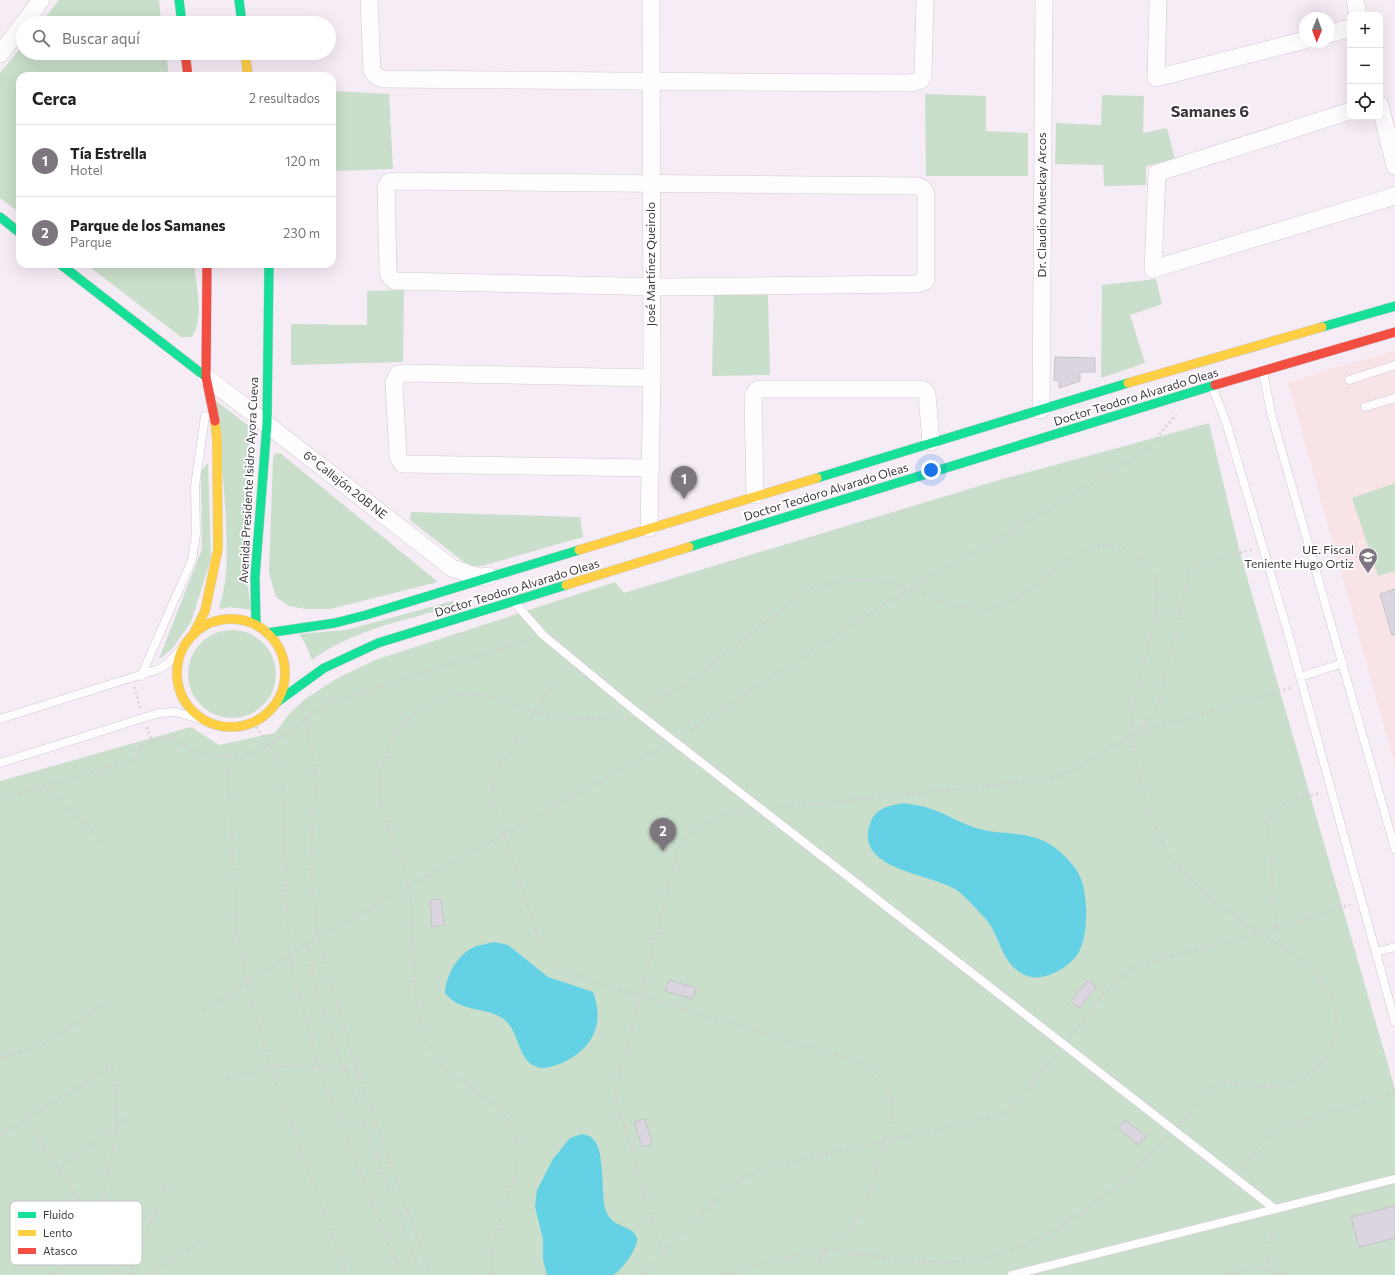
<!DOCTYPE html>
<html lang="es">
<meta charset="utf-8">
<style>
body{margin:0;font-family:Commissioner,sans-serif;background:#f6f6f6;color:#222}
.controls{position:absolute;right:12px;top:12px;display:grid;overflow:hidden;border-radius:8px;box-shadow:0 4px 16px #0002}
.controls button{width:36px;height:36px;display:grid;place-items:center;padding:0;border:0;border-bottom:1px solid #e0e0e0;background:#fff;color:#222;font:20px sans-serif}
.compass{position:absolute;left:1299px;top:12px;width:36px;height:36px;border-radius:50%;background:#fff;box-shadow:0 4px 16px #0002;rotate:181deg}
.you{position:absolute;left:931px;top:470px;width:14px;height:14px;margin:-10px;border:3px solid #fff;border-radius:50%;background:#1a73e8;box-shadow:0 0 0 6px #1a73e833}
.badge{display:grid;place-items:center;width:26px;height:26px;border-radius:50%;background:#7e767e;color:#fff;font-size:13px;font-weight:700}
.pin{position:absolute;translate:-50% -33px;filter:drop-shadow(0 1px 2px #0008)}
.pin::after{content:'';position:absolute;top:21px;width:14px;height:12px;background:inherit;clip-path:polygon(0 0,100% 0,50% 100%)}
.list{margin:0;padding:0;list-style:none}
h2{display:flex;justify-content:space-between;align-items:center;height:52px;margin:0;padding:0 16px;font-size:17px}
h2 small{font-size:13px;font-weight:400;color:#767676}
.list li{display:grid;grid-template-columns:26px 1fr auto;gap:12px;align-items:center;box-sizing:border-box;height:72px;padding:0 16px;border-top:1px solid #e0e0e0}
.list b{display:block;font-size:15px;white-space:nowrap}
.list p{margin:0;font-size:13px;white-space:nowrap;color:#767676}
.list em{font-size:13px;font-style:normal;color:#767676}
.icon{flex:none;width:22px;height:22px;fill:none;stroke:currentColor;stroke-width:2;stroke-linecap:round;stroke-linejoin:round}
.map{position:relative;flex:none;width:1395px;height:1275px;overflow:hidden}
.search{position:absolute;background:#fff;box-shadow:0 4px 16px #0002;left:16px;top:16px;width:320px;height:44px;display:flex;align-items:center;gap:10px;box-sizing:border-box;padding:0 14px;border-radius:22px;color:#767676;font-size:15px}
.panel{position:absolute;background:#fff;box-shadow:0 4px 16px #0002;left:16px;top:72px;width:320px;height:196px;border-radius:12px}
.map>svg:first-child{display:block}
</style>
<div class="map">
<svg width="1395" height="1275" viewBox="0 0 1395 1275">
<rect width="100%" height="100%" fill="#f6ecf6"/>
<polygon fill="#f8e4e7" points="1395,350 1395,765 1288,382"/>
<g fill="#c9decb">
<polygon points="59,0 159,0 161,23 41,23"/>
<polygon points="23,45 23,53 166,53 169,76 20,76 20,213 0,198 0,73"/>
<polygon points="332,91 389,94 393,169 332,171"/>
<polygon points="925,94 986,96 986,131 1028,133 1028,176 926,176"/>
<polygon points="1102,95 1144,96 1143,133 1167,128 1175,159 1146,166 1146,185 1104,186 1103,165 1055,164 1056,123 1101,125"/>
<path d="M86,264H194C196,286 205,318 192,337H181Z"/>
<polygon points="1156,279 1162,304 1130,315 1145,363 1101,378 1102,285"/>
<polygon points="404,290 403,362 291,365 291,324 367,325 367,291"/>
<polygon points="714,294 768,295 770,375 712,376"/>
<path d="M215,400L250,427L244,519V567L252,610L230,607L221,609L219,607C228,581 227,556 226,528C225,485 219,443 215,400Z"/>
<polygon points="1209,423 1240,553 1395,1089 1395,1275 0,1275 0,781 191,727 219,745 275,733 289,714 305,699 336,679 375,660 615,582 624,593 999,480"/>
<polygon points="280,453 438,582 330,609 306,609 289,606 276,597 269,573 273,461 274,454"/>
<polygon points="208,463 211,559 191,622 172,649 159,659 202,549 201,478 201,471"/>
<polygon points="1395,483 1395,571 1378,576 1352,498"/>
<polygon points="411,512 580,517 583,537 482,566 473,566 464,562 410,520"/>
<path d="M453,601L454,606C406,620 352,630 312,660L305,643L299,634L346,630Z"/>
<circle cx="232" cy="674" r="44"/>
</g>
<g fill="#64d1e5">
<path d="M904,803C912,805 921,805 928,808C946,813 964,826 983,830C1006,835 1030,831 1051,845C1062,852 1077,867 1081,879C1088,898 1089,938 1077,955C1072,962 1064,968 1056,972C1044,978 1033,980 1021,973C1000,961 1000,933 984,917C976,909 967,898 958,891C933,873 854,871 870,824C875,808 888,806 904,803Z"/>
<path d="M494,942L508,945L548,977L593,992C605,1023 593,1048 564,1062C556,1065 546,1070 537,1067C519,1062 519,1034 507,1022C490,1005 462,1015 445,993C446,976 456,957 472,948C478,945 487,944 494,942Z"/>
<path d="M582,1134C586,1135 591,1136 593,1139C605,1150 601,1191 605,1208C611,1230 633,1224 637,1238C639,1247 621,1271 613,1275H547L543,1260V1239L535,1207L537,1190L553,1159L570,1138Z"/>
</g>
<g fill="#dbd5e0" stroke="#c6c1c9">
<polygon points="1055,357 1095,358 1095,372 1080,372 1080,381 1059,388 1059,381 1054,380"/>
<polygon points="1395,589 1395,634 1392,635 1380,594"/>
<polygon points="441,899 444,925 432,927 430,900"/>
<polygon points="669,980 696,988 693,999 665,991"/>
<polygon points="1088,980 1096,987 1079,1008 1071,1001"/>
<polygon points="645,1119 652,1144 642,1147 634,1122"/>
<polygon points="1125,1120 1146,1136 1139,1145 1118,1128"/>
<polygon points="1395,1206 1395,1238 1359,1247 1351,1217"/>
</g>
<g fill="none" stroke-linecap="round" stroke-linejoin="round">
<g stroke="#d0c9d0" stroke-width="9">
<g id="lane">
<polyline points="1263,372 1271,413 1395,849"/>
<polyline points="1349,380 1395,365"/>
<polyline points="1212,387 1226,422 1287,629 1395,1022"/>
<polyline points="1365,407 1395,398"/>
<polyline points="515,603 543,635 634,710 1275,1209"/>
<polyline points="141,676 192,560 196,534 195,486 205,416"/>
<polyline points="1300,677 1343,663"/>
<polyline points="0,719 159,669 167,664 184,646"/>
<polyline points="0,763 159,713 176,712 203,720"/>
<polyline points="1376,952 1395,947"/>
<polyline points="1012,1275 1395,1179"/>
</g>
</g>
<g stroke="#d0c9d0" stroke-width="18">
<g id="street">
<path d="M369,0L372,71L376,76L382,79C558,82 734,82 910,83L921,80L923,75L925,0"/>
<polyline points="1158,0 1156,78 1305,40"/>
<polyline points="1355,0 1358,15"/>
<polyline points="24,23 41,0"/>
<polyline points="1329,34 1350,28"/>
<polyline points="0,54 23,24"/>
<polyline points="1380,105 1395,166"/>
<polyline points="1350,111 1157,173 1153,269 1395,196"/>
<path d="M396,181L916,186C922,187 925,189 926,196V278L925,281L917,284L667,287L395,281L389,276L388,272L386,187L389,182Z"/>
<polyline points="206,377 452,568 479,577 489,576"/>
<polyline points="1041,410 1044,0"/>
<polyline points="650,468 403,464 398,457 394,383 398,374 407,373 652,378"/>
<polyline points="755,495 753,397 756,391 759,389 922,389 925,391 927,395 931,442"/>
<polyline points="649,528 652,378 651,0"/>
</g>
</g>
<g stroke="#d0c9d0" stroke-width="10">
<g id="fast">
<polyline points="179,0 182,23"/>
<polyline points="239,0 242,23"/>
<polyline points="0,217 20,233"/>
<polyline points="60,264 206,377"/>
<polyline points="1322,327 1395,306"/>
<polyline points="817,478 1128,383"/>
<polyline points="689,547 1215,385"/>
<polyline points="256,625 255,577 267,424 269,264"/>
<polyline points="267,633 335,623 366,615 579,550"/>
<polyline points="277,702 324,668 378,643 566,585"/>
</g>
</g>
<g stroke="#d0c9d0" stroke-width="10">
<g id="slow">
<polyline points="245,53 248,76"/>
<polyline points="1128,383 1322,327"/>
<polyline points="579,550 817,478"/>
<polyline points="566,585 689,547"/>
<circle cx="231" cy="673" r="54"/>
<polyline points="193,635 205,611 218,549 217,440 215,421"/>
</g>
</g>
<g stroke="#d0c9d0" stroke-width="10">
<g id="jam">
<polyline points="185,53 188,76"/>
<polyline points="207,264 206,377 215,421"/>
<polyline points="1215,385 1395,332"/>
</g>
</g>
<g stroke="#d3d1d3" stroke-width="2.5" stroke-dasharray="2 3" stroke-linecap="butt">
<path d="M567,667L534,712L499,768L493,783V802L539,940L553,961L570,972L591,981L857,1061C870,1066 880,1073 886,1085C900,1111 886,1132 879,1158C874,1176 870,1196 861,1212C853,1227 840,1237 829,1249C822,1255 817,1267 813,1275"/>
<polyline points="134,687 141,709"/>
<polyline points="303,705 316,778 310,864 318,937 357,1071 431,1275"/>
<path d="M644,706L682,687L805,592C843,576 871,576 910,589C938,599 966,614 997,607C1043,595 1083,518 1135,555C1142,560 1150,568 1154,576C1167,606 1135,678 1133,715C1132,755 1141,793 1156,830C1167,857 1190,883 1213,900C1227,911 1243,922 1259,933C1296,957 1344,979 1335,1033C1328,1072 1295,1086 1259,1086C1244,1085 1229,1078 1215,1086C1201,1092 1191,1111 1181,1123"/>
<polyline points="253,723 270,745 282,775 289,957 319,1067 401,1275"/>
<polyline points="147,727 152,742"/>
<polyline points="1135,734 1156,712 1190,570 1200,563 1254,549"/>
<polyline points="682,735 909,589 1049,509 1146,450 1176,415"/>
<polyline points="227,758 237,930 247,984 270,1067 347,1275"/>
<polyline points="43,785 108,846"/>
<polyline points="0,799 134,760 143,745 169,737 195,752 212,756 241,757 270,745 326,704 533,638"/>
<polyline points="778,808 1049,779 1069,773 1134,734 1293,687"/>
<polyline points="1276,928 1268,822 1277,807 1288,801 1321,793"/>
<polyline points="307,945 317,996 421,1275"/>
<polyline points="203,1011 318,937 664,746"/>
<polyline points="1070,1038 1103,993 1135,966 1260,933 1352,904"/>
<polyline points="0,1058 46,1043 109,1001"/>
<polyline points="228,1079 270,1067 319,1067 357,1071"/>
<polyline points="26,1119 94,1224 117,1275"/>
<path d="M0,1135L112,1066C114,1085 117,1105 116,1124C116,1135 113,1147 111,1158C103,1202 92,1247 53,1275"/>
<polyline points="58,1169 135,1112"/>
<polyline points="1242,1170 1264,1139 1276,1129 1395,1093"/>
<path d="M663,1252L653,1225L626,1130L618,1109L615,1090L641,995L678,849C695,823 717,814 747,811"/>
<polyline points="1268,1269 1273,1220"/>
<polyline points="130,1275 169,1177"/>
<polyline points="149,1275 201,1241"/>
<path d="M491,1275C490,1251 497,1228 505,1205C512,1185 521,1166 517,1144C507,1093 451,1089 429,1047C406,1006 419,930 407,881C400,848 377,816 380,781C382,753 401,718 426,705C444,696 468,691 488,696C504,699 520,708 536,712C563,719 595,721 623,715"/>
<polyline points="645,1275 663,1252 725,1191 741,1179 764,1168 1001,1115 1012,1106 1058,1052"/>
<path d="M727,1275C754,1265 775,1259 803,1254C811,1252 819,1250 827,1250C843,1250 859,1254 875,1256C902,1260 929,1263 956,1262C1036,1258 1115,1193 1168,1137"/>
<path d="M1231,1275C1247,1264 1267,1268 1284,1275"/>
</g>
<use href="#lane" stroke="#fefcfe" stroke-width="8"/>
<use href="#street" stroke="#fefcfe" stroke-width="17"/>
<use href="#fast" stroke="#16e098" stroke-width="9"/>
<use href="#slow" stroke="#ffcf43" stroke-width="9"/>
<use href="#jam" stroke="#f24e42" stroke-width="9"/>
</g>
<defs>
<g id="school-pin" transform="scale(1)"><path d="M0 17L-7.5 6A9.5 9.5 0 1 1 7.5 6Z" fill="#7e767e" stroke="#fff"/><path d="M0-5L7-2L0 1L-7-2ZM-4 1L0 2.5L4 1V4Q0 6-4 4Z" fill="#fff"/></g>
</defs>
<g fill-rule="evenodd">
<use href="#school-pin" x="1368" y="557"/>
</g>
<g text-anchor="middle" stroke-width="3.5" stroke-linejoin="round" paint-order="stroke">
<g font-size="12" fill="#3e373e" stroke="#fff">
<text transform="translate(1042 205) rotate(-90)" y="4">Dr. Claudio Mueckay Arcos</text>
<text transform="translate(651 264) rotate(-90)" y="4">José Martínez Queirolo</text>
<text transform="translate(1136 397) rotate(-17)" y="4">Doctor Teodoro Alvarado Oleas</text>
<text transform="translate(249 480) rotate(-87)" y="4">Avenida Presidente Isidro Ayora Cueva</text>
<text transform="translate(345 485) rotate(38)" y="4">6° Callejón 20B NE</text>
<text transform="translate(826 492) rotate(-17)" y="4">Doctor Teodoro Alvarado Oleas</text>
<text transform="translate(517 588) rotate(-17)" y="4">Doctor Teodoro Alvarado Oleas</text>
</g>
<g font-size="12" fill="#3e373e" stroke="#fff" text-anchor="end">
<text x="1354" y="554">UE. Fiscal<tspan x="1354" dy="14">Teniente Hugo Ortiz</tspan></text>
</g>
<g font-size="16" font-weight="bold" fill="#3e373e" stroke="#fff">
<text x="1210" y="117">Samanes 6</text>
</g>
</g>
<rect x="10" y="1201" width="132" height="64" rx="6" fill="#fff" stroke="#c5c3c5" stroke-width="1"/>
<rect x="18" y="1212" width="18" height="6" fill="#16e098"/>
<rect x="18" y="1230" width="18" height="6" fill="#ffcf43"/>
<rect x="18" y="1248" width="18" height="6" fill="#f24e42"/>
<g font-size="11" fill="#3e373e">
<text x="43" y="1219">Fluido</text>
<text x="43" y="1237">Lento</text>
<text x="43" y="1255">Atasco</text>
</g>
</svg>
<div class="controls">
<button>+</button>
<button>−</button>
<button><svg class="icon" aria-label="locate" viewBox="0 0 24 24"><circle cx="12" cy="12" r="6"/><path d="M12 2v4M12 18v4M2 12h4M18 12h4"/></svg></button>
</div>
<svg class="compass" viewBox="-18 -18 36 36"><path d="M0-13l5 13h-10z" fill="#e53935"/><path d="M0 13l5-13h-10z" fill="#767676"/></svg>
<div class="you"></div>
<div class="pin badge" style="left:684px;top:499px">1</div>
<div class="pin badge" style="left:663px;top:851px">2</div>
<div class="search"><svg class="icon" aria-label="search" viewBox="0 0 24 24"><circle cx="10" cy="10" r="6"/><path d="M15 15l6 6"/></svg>Buscar aquí</div>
<section class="panel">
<h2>Cerca<small>2 resultados</small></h2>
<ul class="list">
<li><span class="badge">1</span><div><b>Tía Estrella</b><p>Hotel</p></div><em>120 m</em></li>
<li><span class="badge">2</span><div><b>Parque de los Samanes</b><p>Parque</p></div><em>230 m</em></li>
</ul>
</section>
</div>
